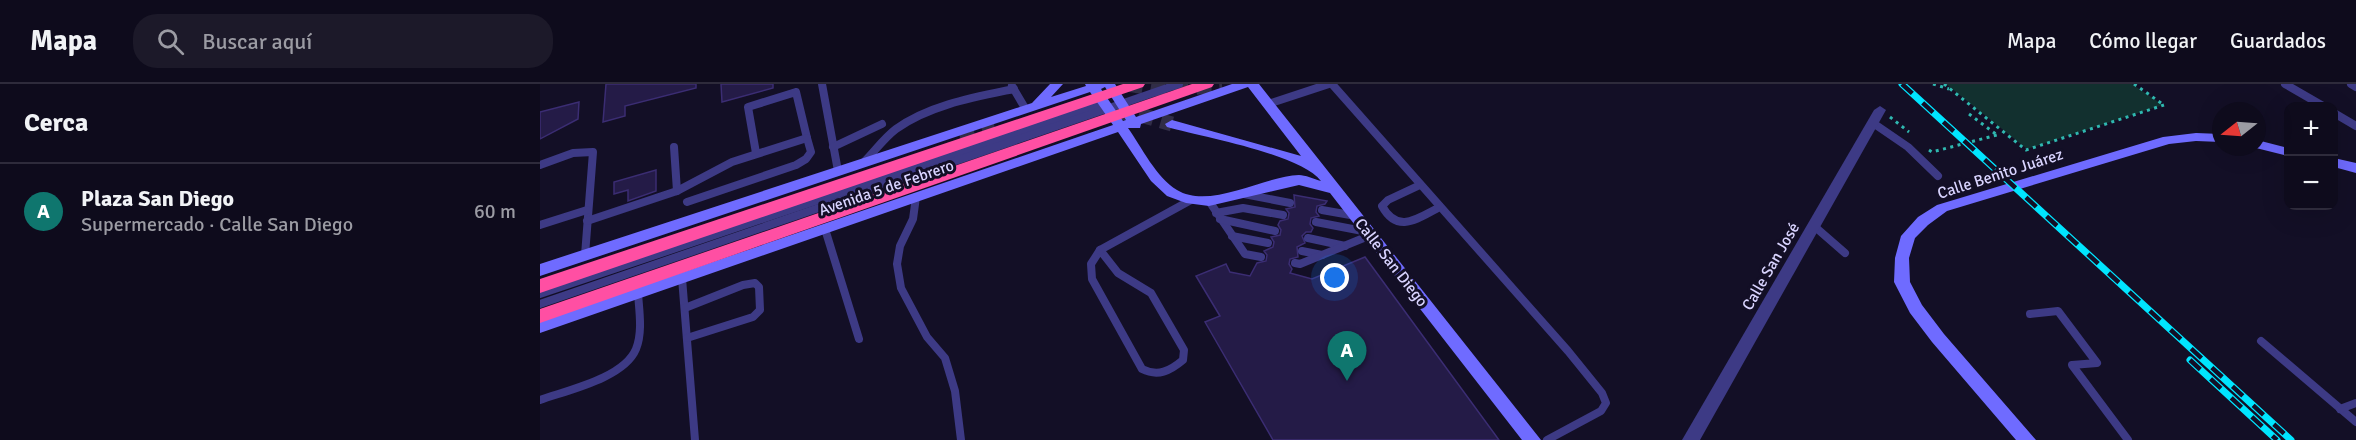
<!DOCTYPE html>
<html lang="es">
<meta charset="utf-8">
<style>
body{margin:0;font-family:Signika,sans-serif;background:#1c1929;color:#f1f3f6}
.controls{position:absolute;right:18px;top:18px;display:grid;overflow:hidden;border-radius:12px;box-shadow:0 6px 24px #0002}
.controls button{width:54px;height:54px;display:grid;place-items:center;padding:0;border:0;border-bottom:2px solid #2e2b3b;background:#0e0b1c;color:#f1f3f6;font:30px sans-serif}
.compass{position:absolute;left:1672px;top:18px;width:54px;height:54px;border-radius:50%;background:#0e0b1c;box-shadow:0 6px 24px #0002;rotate:253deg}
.you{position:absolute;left:795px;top:194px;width:21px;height:21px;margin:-15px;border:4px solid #fff;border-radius:50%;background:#1a73e8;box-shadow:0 0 0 9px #1a73e833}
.badge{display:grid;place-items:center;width:39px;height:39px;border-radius:50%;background:#0f766e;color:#fff;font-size:20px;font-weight:700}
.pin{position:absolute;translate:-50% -50px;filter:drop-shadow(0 2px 3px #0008)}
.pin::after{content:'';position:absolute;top:32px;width:21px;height:18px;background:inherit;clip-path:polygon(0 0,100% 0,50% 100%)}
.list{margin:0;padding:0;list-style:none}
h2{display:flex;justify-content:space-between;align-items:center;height:78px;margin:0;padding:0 24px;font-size:26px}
h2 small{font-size:20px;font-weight:400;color:#9b9ba3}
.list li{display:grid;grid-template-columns:39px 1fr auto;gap:18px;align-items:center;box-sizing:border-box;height:96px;padding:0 24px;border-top:2px solid #2e2b3b}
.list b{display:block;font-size:22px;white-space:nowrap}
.list p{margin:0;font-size:20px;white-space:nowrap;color:#9b9ba3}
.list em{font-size:20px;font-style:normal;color:#9b9ba3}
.icon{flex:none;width:33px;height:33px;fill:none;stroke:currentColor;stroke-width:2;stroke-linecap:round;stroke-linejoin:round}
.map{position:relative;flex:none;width:1816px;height:356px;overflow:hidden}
header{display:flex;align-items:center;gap:36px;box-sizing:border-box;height:84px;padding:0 30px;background:#0e0b1c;border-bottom:2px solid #2e2b3b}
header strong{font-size:28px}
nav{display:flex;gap:33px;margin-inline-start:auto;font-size:21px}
.search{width:420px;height:54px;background:#1c1929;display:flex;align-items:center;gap:15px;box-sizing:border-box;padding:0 21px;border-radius:24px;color:#9b9ba3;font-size:22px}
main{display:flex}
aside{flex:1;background:#0e0b1c}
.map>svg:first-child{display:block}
</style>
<header>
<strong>Mapa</strong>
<div class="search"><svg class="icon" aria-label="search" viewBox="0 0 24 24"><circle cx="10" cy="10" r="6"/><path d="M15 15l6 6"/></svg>Buscar aquí</div>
<nav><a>Mapa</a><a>Cómo llegar</a><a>Guardados</a></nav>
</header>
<main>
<aside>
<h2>Cerca<small></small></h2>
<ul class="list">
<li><span class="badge">A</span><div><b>Plaza San Diego</b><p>Supermercado · Calle San Diego</p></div><em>60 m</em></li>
</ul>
</aside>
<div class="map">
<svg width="1816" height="356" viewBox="0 0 1816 356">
<rect width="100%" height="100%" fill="#130f26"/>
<polygon fill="#12302f" points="1406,0 1592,0 1623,21 1487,65"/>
<g fill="#241b47" stroke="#3b2d73" stroke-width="1.5">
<polygon points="66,0 156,0 156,4 85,22 85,32 63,38"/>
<polygon points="181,0 233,0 233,4 182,18"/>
<polygon points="39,18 38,35 0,55 0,28"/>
<polygon points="116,86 116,107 88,117 88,106 74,110 74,98"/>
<polygon points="754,111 787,117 785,120 777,122 776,128 779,132 771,134 770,140 773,144 771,148 766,148 762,152 765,159 757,163 758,173 750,175 749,180 752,185 750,189 772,195 825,173 959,356 733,356 665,238 680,232 656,192 686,180 690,188 710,192 717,179 726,177 727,171 724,167 733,163 734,158 731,153 740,151 741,146 738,141 740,137 748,135 749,129 746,125 755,123"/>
</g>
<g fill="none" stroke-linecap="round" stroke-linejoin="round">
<g stroke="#312d47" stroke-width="15" stroke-dasharray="15 8" stroke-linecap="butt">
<polyline points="588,0 623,6 682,1"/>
<polyline points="576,28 597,30 632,40"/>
<polyline points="420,53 455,44"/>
</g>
<g stroke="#2fb8b0" stroke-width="3" stroke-dasharray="3 4.5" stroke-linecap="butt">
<polyline points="1393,0 1409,5"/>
<polyline points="1404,0 1486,66 1624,21"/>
<polyline points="1594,0 1624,21"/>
<polyline points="1429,30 1457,51"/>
<polyline points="1350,33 1369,48"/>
<polyline points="1389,66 1392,68 1457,51"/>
</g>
<g stroke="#3d3a85" stroke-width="8">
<polyline points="282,0 298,87"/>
<polyline points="792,0 1028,267 1062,309 1066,319 1061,327 1007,356"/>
<polyline points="1745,0 1783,22"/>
<polyline points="1811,0 1816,3"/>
<polyline points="472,2 485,24"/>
<polyline points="728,20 789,0"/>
<polyline points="1794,29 1816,42"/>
<polyline points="1333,39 1368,63 1398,92"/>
<polyline points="293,63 342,40"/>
<path d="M324,78C335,67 344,54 356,45C389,21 435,13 474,5"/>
<polyline points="0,81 33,69 53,68 45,171"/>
<path d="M880,101L848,116L842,122C858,151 878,134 900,123"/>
<polyline points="137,107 192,78 267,54 256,8 208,23 216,69"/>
<polyline points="704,110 750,119"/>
<polyline points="376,113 373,135 360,162 357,180 361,204 387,253 405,274 415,307 421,356"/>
<polyline points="669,117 705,170 721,173"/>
<polyline points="147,118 256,81 266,75 271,68 267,54"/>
<polyline points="782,126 816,132"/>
<polyline points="676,129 703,124 743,131"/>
<polyline points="680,135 735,147"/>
<polyline points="47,137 137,107 134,63"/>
<polyline points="776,138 828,148"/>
<polyline points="0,141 47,126"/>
<polyline points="1274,142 1305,169"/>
<polyline points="285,145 319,255"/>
<polyline points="692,152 728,159"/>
<polyline points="768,154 805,162"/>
<path d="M560,166L578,189L611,209L644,266L643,276C630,287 618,293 602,285L552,195L551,180Z"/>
<polyline points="560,166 651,116"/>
<polyline points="762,167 782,171"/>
<polyline points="755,179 760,180 831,151"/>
<polyline points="142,194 155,356"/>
<polyline points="0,210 560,21"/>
<polyline points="0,220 639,0"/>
<polyline points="145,224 203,201 215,199 219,203 220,226 213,233 147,254"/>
<polyline points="1490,230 1518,227 1557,279 1532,281 1588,356"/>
<polyline points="1721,257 1816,338"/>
<path d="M0,316C28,306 84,294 96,265C103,248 99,226 98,209"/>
<polyline points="1800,325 1816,319"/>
</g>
<polygon fill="#3d3a85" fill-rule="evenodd" points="1340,22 1346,26 1160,356 1142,356 1334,26"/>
<g fill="#6f6bff" fill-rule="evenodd">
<path d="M510,0H523L511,13L546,2L545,0H575L596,33L692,0H719L1001,356H982L790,109L759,101L669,122L646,119L627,112L611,97L578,48L0,249V237L573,41L550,8L0,192V180L492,19ZM565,3L586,36L583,37L561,5ZM708,3L761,72L632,36L625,40L627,43C663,53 760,70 781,97C774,95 765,91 759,91C724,92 670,126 637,106C616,93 602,64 588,44H600L601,40Z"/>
<polygon points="1656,49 1681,50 1681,58 1656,57 1629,60 1407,127 1388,141 1375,154 1369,174 1370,198 1382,221 1404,250 1496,356 1476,356 1392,258 1370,229 1354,198 1355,174 1361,152 1378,133 1397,121 1623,53"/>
<polygon points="1717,56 1748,64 1748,72 1712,63 1717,63"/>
<polygon points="1794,74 1816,79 1816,89 1794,83"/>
</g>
<g fill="#ff4fa3" fill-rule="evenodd">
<polygon points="583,0 605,0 603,3 0,209 0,195"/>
<polygon points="652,0 674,0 672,3 0,239 0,225"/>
</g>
<g stroke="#00e5ff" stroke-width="7">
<g id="rail">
<polyline points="1362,0 1751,356"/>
<polyline points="1650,276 1737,356"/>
</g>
</g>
<use href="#rail" stroke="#130f26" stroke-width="4.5" stroke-dasharray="14" stroke-linecap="butt"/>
</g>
<g text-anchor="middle" stroke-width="6" stroke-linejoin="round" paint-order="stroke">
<g font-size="16" fill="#d9d4ff" stroke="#130f26">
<text transform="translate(1460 89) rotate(-18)" y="6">Calle Benito Juárez</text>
<text transform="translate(346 103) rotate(-19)" y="6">Avenida 5 de Febrero</text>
<text transform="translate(852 178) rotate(52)" y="6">Calle San Diego</text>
<text transform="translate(1230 182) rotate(-60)" y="6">Calle San José</text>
</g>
</g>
</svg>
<div class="controls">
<button>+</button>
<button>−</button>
</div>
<svg class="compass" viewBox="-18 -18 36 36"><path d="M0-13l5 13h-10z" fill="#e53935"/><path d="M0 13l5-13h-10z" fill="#9b9ba3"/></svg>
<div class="you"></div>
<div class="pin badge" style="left:807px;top:297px">A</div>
</div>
</main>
